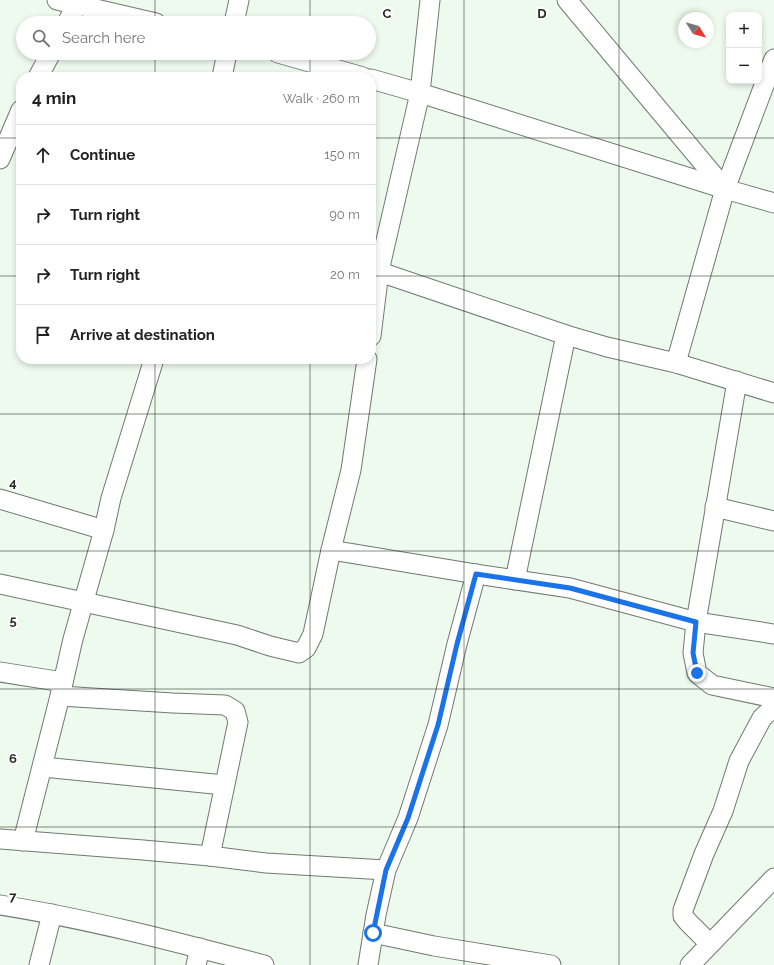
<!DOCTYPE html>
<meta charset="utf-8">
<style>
body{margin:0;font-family:Raleway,sans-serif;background:#f6f6f6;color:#222}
.controls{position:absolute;right:12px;top:12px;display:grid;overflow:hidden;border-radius:8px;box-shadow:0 2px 6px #0003}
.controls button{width:36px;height:36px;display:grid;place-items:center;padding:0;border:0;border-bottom:1px solid #e0e0e0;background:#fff;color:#222;font:20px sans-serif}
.compass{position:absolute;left:678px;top:12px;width:36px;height:36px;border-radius:50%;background:#fff;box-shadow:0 2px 6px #0003;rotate:127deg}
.stop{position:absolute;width:12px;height:12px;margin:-9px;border:3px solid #1a73e8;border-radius:50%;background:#fff}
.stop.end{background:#1a73e8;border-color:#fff;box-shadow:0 1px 4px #0008}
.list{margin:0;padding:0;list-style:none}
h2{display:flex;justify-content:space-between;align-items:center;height:52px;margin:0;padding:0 16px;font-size:17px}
h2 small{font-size:13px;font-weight:400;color:#767676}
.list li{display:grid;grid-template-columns:26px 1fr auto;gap:12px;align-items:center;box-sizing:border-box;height:60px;padding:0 16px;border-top:1px solid #e0e0e0}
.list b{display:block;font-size:15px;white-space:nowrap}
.list em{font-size:13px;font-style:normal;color:#767676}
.icon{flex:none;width:22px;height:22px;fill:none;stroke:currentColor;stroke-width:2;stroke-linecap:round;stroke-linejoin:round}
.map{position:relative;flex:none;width:774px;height:965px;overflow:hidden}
.search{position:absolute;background:#fff;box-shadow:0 2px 6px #0003;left:16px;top:16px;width:360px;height:44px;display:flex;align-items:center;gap:10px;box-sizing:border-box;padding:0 14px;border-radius:22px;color:#767676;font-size:15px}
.panel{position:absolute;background:#fff;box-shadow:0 2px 6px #0003;left:16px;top:72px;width:360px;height:292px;border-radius:16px}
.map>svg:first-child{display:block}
</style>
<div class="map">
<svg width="774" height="965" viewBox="0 0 774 965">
<rect width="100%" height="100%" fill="#eefaee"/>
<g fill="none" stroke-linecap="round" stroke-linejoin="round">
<g stroke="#6f7a70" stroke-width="21">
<g id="minor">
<polyline points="57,0 156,23"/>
<polyline points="567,0 725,189"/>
<polyline points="67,23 79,0"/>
<polyline points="234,23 239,0"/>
<polyline points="278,53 363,77"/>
<polyline points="38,77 51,53"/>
<polyline points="222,77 227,53"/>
<polyline points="371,79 420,93 725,189 774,203"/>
<polyline points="0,159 21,110"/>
<polyline points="371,269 566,335 607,347 676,363 774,393"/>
<polyline points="371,336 379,271 420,93 430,0"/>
<polyline points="676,363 725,189 774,59"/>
<polyline points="737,381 696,622 693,653 697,673 712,685 774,698"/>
<polyline points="0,499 104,530"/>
<polyline points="715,507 774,521"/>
<polyline points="331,550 476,574 570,588 696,622 774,634"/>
<polyline points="515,580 566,335"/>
<polyline points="0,584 237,635 270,646 299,653 306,648 313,634 331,550 351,470 367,359"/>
<polyline points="0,672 63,682"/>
<polyline points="60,696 173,703 225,705 235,711 238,722 210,856"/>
<polyline points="43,767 224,785"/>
<polyline points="0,839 143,850 210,856 266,863 386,870"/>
<polyline points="23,841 60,696 73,639 104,530 111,498 154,359"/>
<path d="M0,905C89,919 176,942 264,965"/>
<polyline points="373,933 434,946 551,965"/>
<polyline points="710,944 688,922 683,916 683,910 704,854 723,811 739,761 762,718 774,707"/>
<polyline points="39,965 52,914"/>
<polyline points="196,965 200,948"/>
<polyline points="368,965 376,915 386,870 408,818 438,725 457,644 476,574"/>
<polyline points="690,965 774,878"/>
</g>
</g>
<use href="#minor" stroke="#fff" stroke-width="19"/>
</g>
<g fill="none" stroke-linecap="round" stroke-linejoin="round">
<polyline stroke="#1a73e8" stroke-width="5" points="373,933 386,870 408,818 438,725 457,644 476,574 570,588 696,622 693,653 697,673"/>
</g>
<path fill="none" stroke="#272b27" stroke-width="1" stroke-opacity="0.55" d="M155,0V23M310,0V23M464,0V965M619,0V965M155,53V77M310,53V77M0,138H21M371,138H774M0,276H21M371,276H774M155,359V965M310,359V965M0,414H774M0,551H774M0,689H774M0,827H774"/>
<g font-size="13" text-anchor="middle" font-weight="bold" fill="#272b27" stroke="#fff" stroke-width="4" stroke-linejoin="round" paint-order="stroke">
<text x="387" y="18">C</text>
<text x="542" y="18">D</text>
<text x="13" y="487">4</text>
<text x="13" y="625">5</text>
<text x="13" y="763">6</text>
<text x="13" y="901">7</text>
</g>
</svg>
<div class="controls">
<button>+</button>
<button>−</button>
</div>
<svg class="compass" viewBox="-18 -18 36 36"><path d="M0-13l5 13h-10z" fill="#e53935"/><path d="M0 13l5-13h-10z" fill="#767676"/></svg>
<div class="stop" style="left:373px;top:933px"></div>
<div class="stop end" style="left:697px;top:673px"></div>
<div class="search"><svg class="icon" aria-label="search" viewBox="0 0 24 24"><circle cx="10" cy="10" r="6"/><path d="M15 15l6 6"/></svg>Search here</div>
<section class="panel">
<h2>4 min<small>Walk · 260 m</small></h2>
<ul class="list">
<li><svg class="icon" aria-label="ahead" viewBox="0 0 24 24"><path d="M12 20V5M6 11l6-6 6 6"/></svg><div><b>Continue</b></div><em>150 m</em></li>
<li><svg class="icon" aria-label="right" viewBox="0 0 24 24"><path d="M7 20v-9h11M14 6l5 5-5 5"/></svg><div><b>Turn right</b></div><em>90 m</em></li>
<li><svg class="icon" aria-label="right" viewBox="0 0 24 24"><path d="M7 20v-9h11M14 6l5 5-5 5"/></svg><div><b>Turn right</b></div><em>20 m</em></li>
<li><svg class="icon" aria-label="arrive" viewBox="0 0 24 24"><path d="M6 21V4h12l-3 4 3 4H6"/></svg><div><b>Arrive at destination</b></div></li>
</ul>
</section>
</div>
